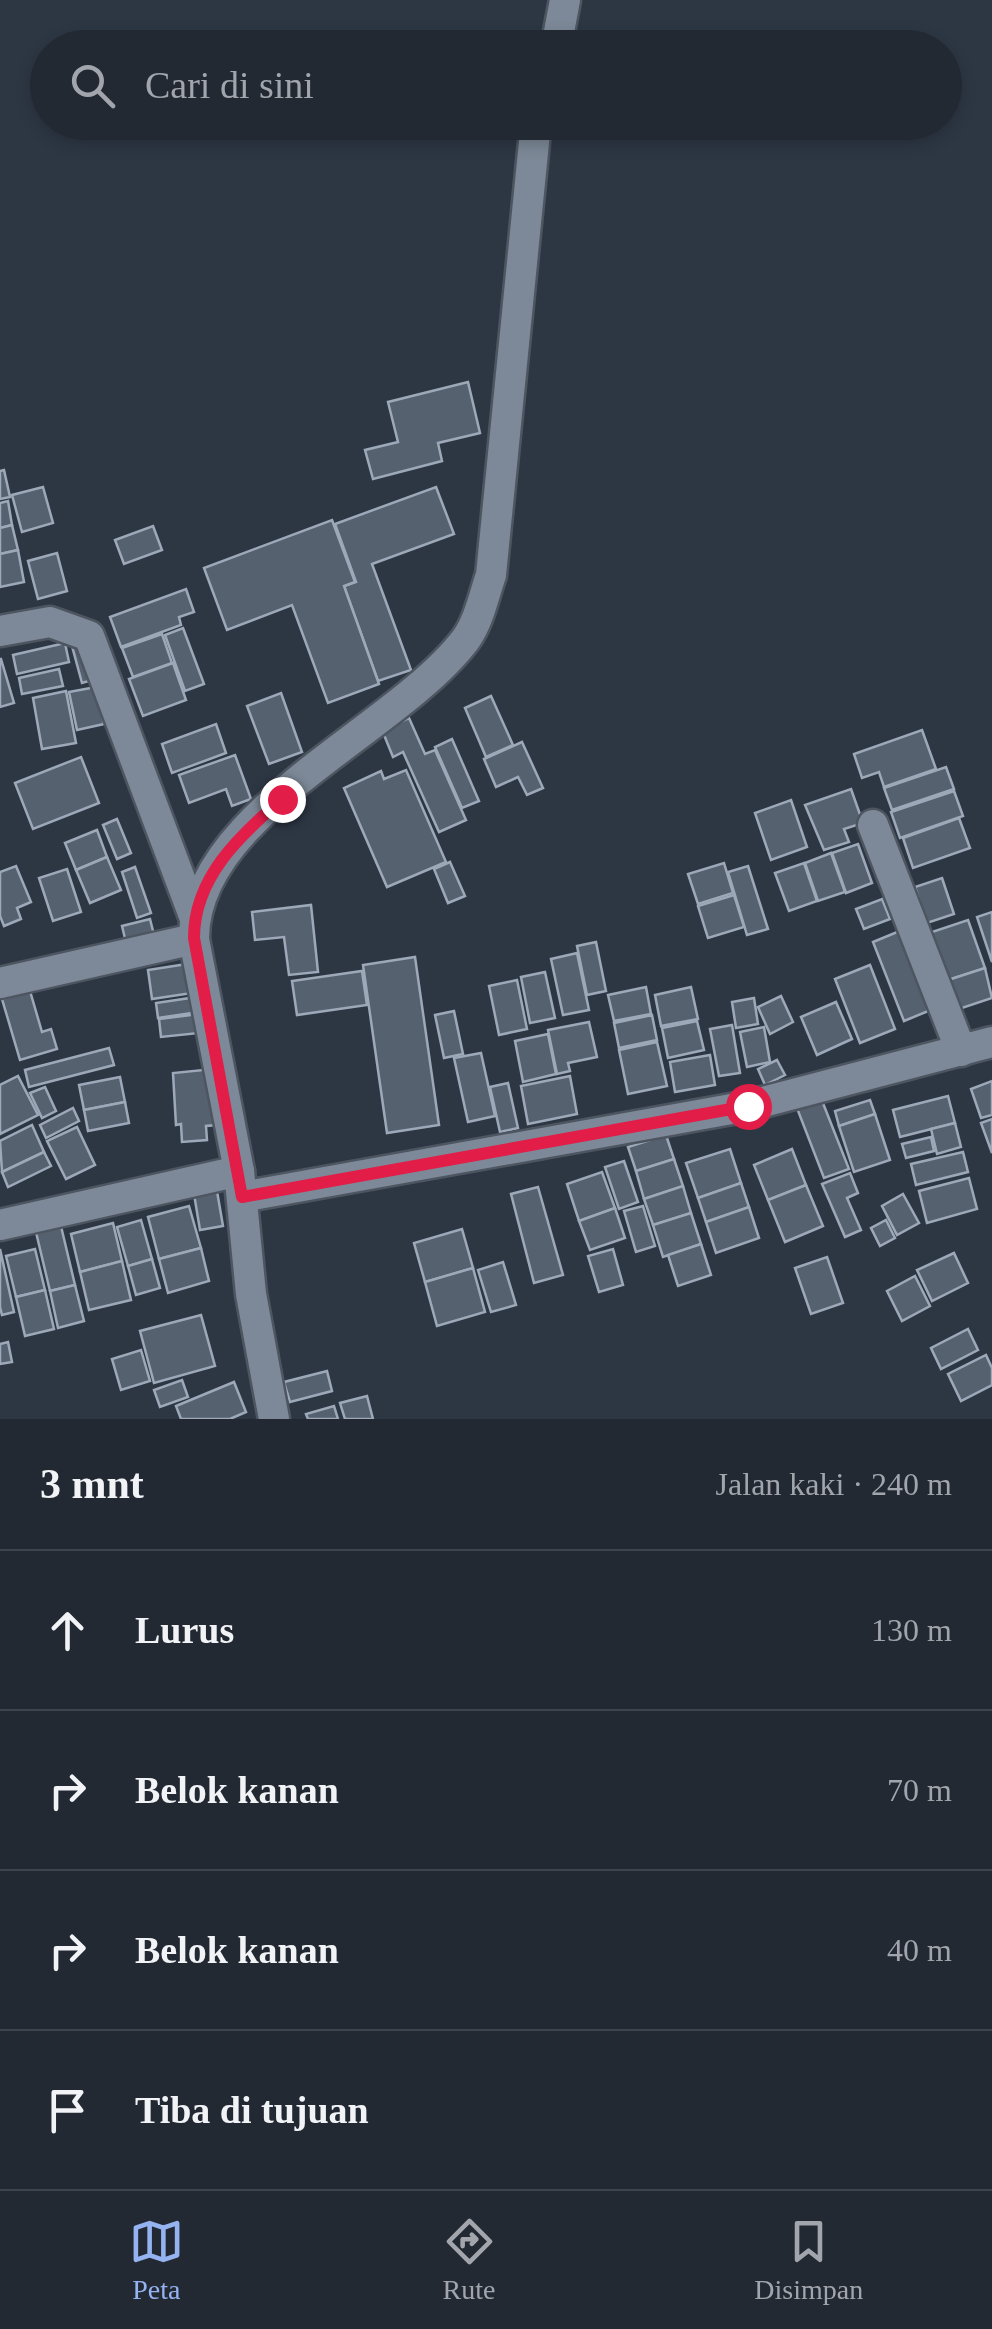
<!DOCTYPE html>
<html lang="id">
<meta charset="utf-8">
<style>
body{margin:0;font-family:"Times New Roman",serif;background:#2a313b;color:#f1f3f6}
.stop{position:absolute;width:30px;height:30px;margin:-22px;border:8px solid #e11d48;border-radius:50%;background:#fff}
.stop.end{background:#e11d48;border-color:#fff;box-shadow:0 2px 10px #0008}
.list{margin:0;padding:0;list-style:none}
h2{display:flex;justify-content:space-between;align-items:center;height:130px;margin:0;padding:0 40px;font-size:42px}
h2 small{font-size:32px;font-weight:400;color:#a2a6ac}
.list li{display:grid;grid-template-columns:65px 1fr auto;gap:30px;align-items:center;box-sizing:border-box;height:160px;padding:0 40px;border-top:2px solid #3f454e}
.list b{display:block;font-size:38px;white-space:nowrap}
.list em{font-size:32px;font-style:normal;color:#a2a6ac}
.icon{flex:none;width:55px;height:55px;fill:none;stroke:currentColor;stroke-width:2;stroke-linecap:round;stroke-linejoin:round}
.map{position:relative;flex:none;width:992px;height:1419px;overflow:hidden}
.search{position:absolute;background:#222933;box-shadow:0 5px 15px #0003;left:30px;right:30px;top:30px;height:110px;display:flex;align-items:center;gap:25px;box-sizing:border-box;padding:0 35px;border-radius:55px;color:#a2a6ac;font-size:38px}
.sheet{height:770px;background:#222933}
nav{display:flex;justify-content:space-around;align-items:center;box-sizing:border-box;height:140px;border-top:2px solid #3f454e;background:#222933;font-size:28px;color:#a2a6ac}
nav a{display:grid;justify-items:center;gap:5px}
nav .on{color:#95b2f1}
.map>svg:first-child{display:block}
</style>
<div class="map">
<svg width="992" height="1419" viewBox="0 0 992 1419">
<rect width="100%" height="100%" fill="#2d3744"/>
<g fill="#566170" stroke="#9da9b9" stroke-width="2.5">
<polygon points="468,382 480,433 438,443 442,461 373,479 365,450 398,442 388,402"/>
<polygon points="4,470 10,497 0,499 0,471"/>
<polygon points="43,487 53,523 22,532 12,495"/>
<polygon points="436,487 454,534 372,564 411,670 378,681 344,586 356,582 335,524"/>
<polygon points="8,501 12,525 0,528 0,503"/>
<polygon points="332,520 355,582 344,586 379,684 328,703 292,605 227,630 204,568"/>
<polygon points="12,525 18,550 0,554 0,528"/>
<polygon points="153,526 162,550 124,564 115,540"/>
<polygon points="18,550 24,582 0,587 0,554"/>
<polygon points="57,553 67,591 38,599 28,561"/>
<polygon points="186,589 194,612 179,617 181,625 121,647 110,617"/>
<polygon points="183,628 204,684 185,691 165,635"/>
<polygon points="83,632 96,679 82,683 69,635"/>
<polygon points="162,634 172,663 133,677 122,648"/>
<polygon points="65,643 69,662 17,674 13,655"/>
<polygon points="1,659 14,703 0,707 0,659"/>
<polygon points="173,663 186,700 143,716 129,679"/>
<polygon points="59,669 63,686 22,694 19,678"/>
<polygon points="96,687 104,724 77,730 69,692"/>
<polygon points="66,691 76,743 42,749 33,698"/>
<polygon points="281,693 302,752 269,764 247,706"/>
<polygon points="491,696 513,745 486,757 465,708"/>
<polygon points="409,718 425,754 435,750 466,820 439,832 403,752 393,757 382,730"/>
<polygon points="216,724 226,753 172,773 162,744"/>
<polygon points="922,730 936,769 884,787 879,772 862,778 854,754"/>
<polygon points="452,739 479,801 462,808 435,747"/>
<polygon points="522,742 543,788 527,795 518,777 496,787 484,759"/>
<polygon points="235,755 251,799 232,806 226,789 189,803 179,775"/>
<polygon points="81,757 99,803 33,829 15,783"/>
<polygon points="946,767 954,789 892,810 884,788"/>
<polygon points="406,770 446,862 387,887 344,788 381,771 384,779"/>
<polygon points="851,789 863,823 844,829 849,842 824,850 805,805"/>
<polygon points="954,791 963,816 900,838 891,812"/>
<polygon points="791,800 807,847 771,860 755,813"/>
<polygon points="959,818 970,848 913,868 903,838"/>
<polygon points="117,819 131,853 117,859 103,825"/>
<polygon points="97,830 107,857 76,870 65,843"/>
<polygon points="858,844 872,883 846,893 832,853"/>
<polygon points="831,853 845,892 818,901 805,863"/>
<polygon points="107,857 121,890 90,903 76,870"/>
<polygon points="450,862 465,896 448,903 434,869"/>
<polygon points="724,863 733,893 698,904 688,874"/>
<polygon points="804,863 817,901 789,911 775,873"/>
<polygon points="16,866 31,902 17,908 21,919 4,926 0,916 0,872"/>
<polygon points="748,866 768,929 747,935 728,872"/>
<polygon points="135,867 151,913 137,918 122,872"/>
<polygon points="67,869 81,912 53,921 39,878"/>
<polygon points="942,878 954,914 927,923 915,887"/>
<polygon points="734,895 744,927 708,938 698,906"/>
<polygon points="882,899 890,919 864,929 856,909"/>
<polygon points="311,905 318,972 289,975 284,937 255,940 252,912"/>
<polygon points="992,912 992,962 977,917"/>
<polygon points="150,919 155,939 127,947 122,926"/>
<polygon points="968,920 985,968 945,981 929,933"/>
<polygon points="907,928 938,1007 904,1021 873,942"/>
<polygon points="596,942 606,991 587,995 577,946"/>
<polygon points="577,953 589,1010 563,1015 551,959"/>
<polygon points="415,957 439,1125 387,1133 363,965"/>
<polygon points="187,964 192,993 152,999 148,970"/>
<polygon points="870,965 895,1029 860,1043 835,979"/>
<polygon points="985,968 992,998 956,1010 945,981"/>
<polygon points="362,971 367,1005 297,1015 292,981"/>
<polygon points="545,972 555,1018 530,1023 521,977"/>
<polygon points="517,980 527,1029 499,1035 489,986"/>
<polygon points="646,987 651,1014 614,1021 608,995"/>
<polygon points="691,987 698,1019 661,1026 655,995"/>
<polygon points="30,991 42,1032 51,1029 57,1049 20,1060 2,999"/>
<polygon points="781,996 793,1022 770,1034 758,1007"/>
<polygon points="190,998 192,1013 158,1018 156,1003"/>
<polygon points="754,998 758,1024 736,1028 732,1002"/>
<polygon points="836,1002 852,1039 817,1055 801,1017"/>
<polygon points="454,1011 463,1054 444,1058 435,1015"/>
<polygon points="207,1013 209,1032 161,1037 159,1019"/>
<polygon points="652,1015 657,1040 619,1048 614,1023"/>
<polygon points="697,1021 704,1050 668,1058 662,1028"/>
<polygon points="589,1022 597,1057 568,1063 570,1071 557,1074 548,1030"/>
<polygon points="732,1025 740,1073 719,1076 710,1029"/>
<polygon points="764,1027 770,1062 747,1067 740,1032"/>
<polygon points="548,1034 556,1074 523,1082 515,1041"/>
<polygon points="657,1042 667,1086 628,1094 619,1050"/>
<polygon points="109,1048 114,1065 29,1087 25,1070"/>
<polygon points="481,1053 495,1116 468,1122 454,1058"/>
<polygon points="710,1055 715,1085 675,1092 670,1062"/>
<polygon points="777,1060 785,1075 765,1085 758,1069"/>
<polygon points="213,1069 217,1125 206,1126 207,1140 182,1142 181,1124 176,1125 173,1073"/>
<polygon points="18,1076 38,1115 0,1134 0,1085"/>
<polygon points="570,1076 577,1114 528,1124 521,1086"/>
<polygon points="120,1077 125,1102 84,1110 79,1085"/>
<polygon points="992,1081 992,1115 981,1118 971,1089"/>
<polygon points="508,1083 518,1128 500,1132 490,1087"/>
<polygon points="45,1087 56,1111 42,1118 30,1093"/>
<polygon points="819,1093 849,1169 824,1178 795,1103"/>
<polygon points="948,1096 955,1123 900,1137 893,1110"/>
<polygon points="870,1100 875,1114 839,1126 835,1111"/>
<polygon points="125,1102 129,1123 88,1131 84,1110"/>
<polygon points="73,1108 79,1121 46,1138 40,1125"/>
<polygon points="875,1114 890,1160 854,1172 839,1126"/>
<polygon points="992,1119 992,1153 981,1123"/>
<polygon points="955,1123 961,1147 937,1154 931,1129"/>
<polygon points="32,1125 44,1152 2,1172 0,1141"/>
<polygon points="77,1127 95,1165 66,1179 47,1141"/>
<polygon points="666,1135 674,1159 636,1171 628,1147"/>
<polygon points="931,1137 934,1151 906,1158 902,1144"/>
<polygon points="730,1149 741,1183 698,1198 686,1163"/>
<polygon points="792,1149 806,1185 768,1200 754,1165"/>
<polygon points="44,1152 51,1166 8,1187 2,1172"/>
<polygon points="963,1152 968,1172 916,1185 911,1164"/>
<polygon points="674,1159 683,1186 644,1199 636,1171"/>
<polygon points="624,1161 638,1202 619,1209 605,1167"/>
<polygon points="602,1172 615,1208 579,1221 567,1184"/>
<polygon points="850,1173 858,1193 847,1198 861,1230 845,1237 822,1184"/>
<polygon points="969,1178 977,1209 927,1223 919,1191"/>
<polygon points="741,1183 749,1207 706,1222 698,1198"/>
<polygon points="806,1185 823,1226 785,1242 768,1200"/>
<polygon points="683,1186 691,1213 653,1225 644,1199"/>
<polygon points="538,1187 563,1275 534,1283 511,1194"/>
<polygon points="217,1191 223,1226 200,1230 194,1194"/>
<polygon points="903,1194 919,1223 897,1235 882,1206"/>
<polygon points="189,1206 201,1248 159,1259 148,1217"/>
<polygon points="643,1206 655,1246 636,1252 624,1211"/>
<polygon points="749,1207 759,1238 716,1253 706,1222"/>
<polygon points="615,1208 625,1238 590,1250 579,1221"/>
<polygon points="691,1213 701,1244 663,1257 653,1225"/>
<polygon points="141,1220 152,1259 128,1266 117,1227"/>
<polygon points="886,1220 895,1238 880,1246 871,1228"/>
<polygon points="60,1222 75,1285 50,1291 35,1228"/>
<polygon points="113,1223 122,1261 80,1272 71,1234"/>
<polygon points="462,1229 473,1268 425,1282 414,1243"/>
<polygon points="701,1244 711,1275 678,1286 668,1255"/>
<polygon points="201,1248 209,1281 168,1293 159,1259"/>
<polygon points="0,1249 14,1312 2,1315 0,1307"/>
<polygon points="35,1249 45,1290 16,1297 6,1256"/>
<polygon points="613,1249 623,1285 599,1292 588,1256"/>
<polygon points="954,1253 968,1283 932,1301 917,1270"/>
<polygon points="827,1257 843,1303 811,1314 795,1268"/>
<polygon points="152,1259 160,1288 136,1295 128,1266"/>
<polygon points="122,1261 131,1300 89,1310 80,1272"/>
<polygon points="503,1262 516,1305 491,1312 478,1270"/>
<polygon points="473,1268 485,1312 437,1326 425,1282"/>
<polygon points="915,1276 930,1306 902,1321 887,1291"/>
<polygon points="75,1285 84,1321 58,1328 50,1291"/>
<polygon points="45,1290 54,1329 25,1336 16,1297"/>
<polygon points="201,1315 215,1366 154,1383 140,1331"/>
<polygon points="968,1329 978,1350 941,1369 931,1348"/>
<polygon points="8,1342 12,1362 0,1364 0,1344"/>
<polygon points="141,1350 150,1381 121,1390 112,1359"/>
<polygon points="986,1355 992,1368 992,1385 961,1401 948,1374"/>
<polygon points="327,1371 332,1391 290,1402 284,1382"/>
<polygon points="182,1380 188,1397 160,1407 154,1390"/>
<polygon points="234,1382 246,1412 230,1419 181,1419 176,1406"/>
<polygon points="367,1396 373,1419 345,1419 340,1403"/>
<polygon points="334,1406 338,1419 308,1419 306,1414"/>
</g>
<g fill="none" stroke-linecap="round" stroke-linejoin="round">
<g stroke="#4d5561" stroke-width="35">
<g id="minor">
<polyline points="556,48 565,0"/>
<polyline points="0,631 50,622 89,636 194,916"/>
<polyline points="873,825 961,1051"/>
<polyline points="0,983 194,939"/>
<polyline points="242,1197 748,1106 992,1042"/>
<polyline points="0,1225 239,1171"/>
<path d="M274,1419L251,1294L239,1171L194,939C193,813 397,731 466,639C479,621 484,595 491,575L536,122"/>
</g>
</g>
<use href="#minor" stroke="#7d8998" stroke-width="30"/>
</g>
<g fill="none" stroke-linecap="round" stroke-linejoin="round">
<path stroke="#e11d48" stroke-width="12" d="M282,799C239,836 194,878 194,938L242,1197L748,1106"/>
</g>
</svg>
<div class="stop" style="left:748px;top:1106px"></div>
<div class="stop end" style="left:282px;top:799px"></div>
<div class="search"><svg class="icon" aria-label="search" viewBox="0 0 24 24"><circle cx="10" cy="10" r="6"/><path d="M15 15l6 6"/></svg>Cari di sini</div>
</div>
<section class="sheet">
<h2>3 mnt<small>Jalan kaki · 240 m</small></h2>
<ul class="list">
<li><svg class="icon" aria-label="ahead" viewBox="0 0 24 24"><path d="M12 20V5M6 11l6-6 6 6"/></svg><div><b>Lurus</b></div><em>130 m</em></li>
<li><svg class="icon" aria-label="right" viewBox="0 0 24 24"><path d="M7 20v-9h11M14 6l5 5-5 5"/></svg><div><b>Belok kanan</b></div><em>70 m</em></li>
<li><svg class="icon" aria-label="right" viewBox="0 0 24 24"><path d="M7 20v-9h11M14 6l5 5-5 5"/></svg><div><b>Belok kanan</b></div><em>40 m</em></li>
<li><svg class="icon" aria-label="arrive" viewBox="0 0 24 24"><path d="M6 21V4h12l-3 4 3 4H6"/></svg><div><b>Tiba di tujuan</b></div></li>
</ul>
</section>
<nav>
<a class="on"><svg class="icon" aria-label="map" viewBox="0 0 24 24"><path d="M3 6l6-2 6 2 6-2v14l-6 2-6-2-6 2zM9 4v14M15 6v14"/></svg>Peta</a>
<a><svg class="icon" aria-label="directions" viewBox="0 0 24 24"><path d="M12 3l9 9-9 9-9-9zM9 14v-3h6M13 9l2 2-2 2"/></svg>Rute</a>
<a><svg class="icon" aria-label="saved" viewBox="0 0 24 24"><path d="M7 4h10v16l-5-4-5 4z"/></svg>Disimpan</a>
</nav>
